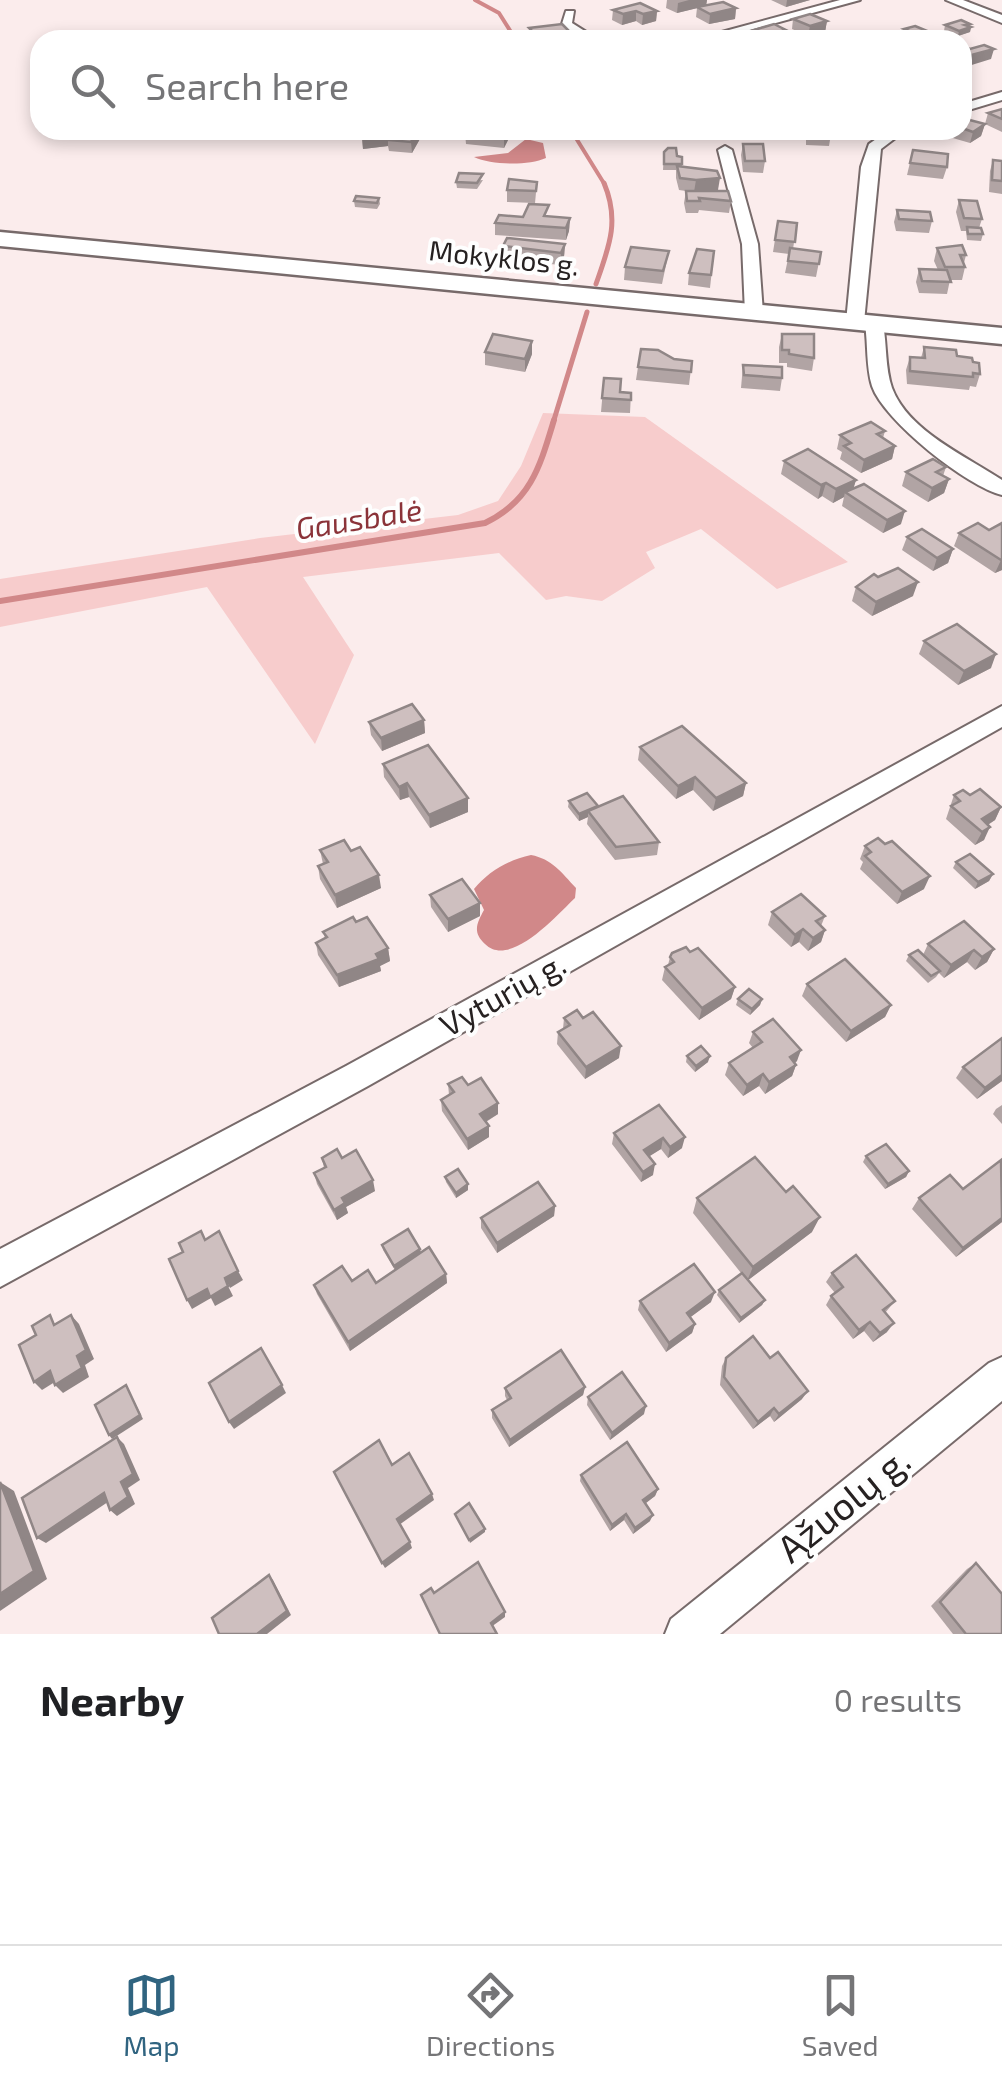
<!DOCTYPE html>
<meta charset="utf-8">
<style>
body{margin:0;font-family:"Exo 2",sans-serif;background:#f6f6f6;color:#202124}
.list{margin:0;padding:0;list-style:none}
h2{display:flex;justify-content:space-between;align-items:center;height:130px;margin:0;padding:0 40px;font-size:42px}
h2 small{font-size:32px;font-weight:400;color:#757577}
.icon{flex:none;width:55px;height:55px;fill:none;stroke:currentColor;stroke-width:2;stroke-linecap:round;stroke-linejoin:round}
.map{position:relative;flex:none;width:1002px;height:1634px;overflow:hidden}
.search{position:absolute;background:#fff;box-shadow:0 5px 15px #0003;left:30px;right:30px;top:30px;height:110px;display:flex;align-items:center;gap:25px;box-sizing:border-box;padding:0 35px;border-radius:30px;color:#757577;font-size:38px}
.sheet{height:310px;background:#fff}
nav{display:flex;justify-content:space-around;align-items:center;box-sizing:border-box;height:140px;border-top:2px solid #e0e0e0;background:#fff;font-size:28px;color:#757577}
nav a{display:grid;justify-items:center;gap:5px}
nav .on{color:#306480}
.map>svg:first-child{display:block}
</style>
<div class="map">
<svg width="1002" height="1634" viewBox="0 0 1002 1634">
<rect width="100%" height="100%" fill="#fbecec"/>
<polygon fill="#f7cccc" points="543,413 645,417 848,562 777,589 701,529 646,552 655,568 602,601 566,596 546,600 499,553 303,577 354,655 315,744 207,587 0,627 0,579 260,538 458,515 498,501 521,466"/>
<g fill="#d18889">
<path d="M526,139L543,143L546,158C528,166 491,165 474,157L508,153Z"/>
<path d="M531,855C552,859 561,872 576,888L575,898C557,915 510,969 485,944C472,932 477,923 484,910L474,889C488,872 508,860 531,855Z"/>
</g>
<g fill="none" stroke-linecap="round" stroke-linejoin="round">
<g stroke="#d18889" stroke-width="4">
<polyline points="475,0 499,13 516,40"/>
<polyline points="571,130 605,185"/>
</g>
<g stroke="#d18889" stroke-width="5">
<path d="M596,284C609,247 620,221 604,183"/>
<polyline points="553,423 587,312"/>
</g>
<path stroke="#d18889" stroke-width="6" d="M0,601L485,523C531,501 540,466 554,420"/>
<g stroke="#776a6a" stroke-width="4">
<g id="minor">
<polygon points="840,0 860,0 713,40 692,40"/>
<polygon points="946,0 963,0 1002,15 1002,23"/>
<polygon points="566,11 574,11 572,23 599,40 584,40 561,27"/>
<polygon points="1002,92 1002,100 962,112 962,104"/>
<polygon points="889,130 906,130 881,149 864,322 855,327 846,322 861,167 869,144"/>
<polygon points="725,146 732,150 758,244 763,313 754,318 745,313 742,244 718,150"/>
<path d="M874,319L883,324C887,345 885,368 892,388C908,431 966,456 1002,480V495C968,487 884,421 872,386C866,367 868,344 865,324Z"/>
<polygon points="1002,706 1002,727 368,1086 0,1287 0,1249 346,1066"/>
<polygon points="1002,1357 1002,1401 720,1634 665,1634 671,1619 989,1363"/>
</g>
</g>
<g stroke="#776a6a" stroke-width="5">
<polygon id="secondary" points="0,232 1002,328 1002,344 0,246"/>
</g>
<use href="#minor" fill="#fff" fill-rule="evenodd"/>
<use href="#secondary" fill="#fff" fill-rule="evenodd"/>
</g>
<g fill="#b1a4a4">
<polygon points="667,0 707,0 706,5 736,8 735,19 709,24 696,17 697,8 677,13 666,8"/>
<polygon points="771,0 810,0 786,7"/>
<polygon points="613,10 657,11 656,21 642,25 636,21 622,25 612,20"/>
<polygon points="793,19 827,21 825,32 808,36 792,29"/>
<polygon points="945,25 969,26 971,27 970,32 958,36 944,31"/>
<polygon points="529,28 570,40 584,40 530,40"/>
<polygon points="904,29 937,35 936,40 902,40"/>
<polygon points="754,30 785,40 753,40"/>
<polygon points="1002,109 1002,132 985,124 988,113"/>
<polygon points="962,118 985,124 981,136 970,143 932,132 932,130 962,130"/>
<polygon points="508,130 508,140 504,148 466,144 465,133"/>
<polygon points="806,130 836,130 834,140 830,140 829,146 806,145"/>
<polygon points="362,137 421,137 412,153 389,151 388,146 363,149"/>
<polygon points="743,144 765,161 763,173 743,172 741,155"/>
<polygon points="913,150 947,167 943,179 907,175"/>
<polygon points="664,152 682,157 682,167 718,190 706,191 731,201 729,213 699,210 698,213 686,213 684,203 686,191 679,190 676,178 676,170 663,170"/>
<polygon points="993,160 1002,161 1002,194 989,192 990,171"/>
<polygon points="483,180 477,189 457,188 456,182"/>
<polygon points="537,182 535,203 507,202 507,190"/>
<polygon points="379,198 380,204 377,209 355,207 354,201"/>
<polygon points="959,200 982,219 979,228 983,234 981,241 967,240 966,231 961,231 956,212"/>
<polygon points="897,210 932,221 929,233 896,231 894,222"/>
<polygon points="523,217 570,218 569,231 566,240 495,235 495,223"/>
<polygon points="778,221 797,223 793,249 821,252 816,277 785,273 789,254 773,252"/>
<polygon points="565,244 564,257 560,265 503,259 503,246"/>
<polygon points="937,248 966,255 964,263 965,267 962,280 950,280 947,294 919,293 916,282 919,269 938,270 934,261"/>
<polygon points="669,251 662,284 624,280 625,267"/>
<polygon points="714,251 710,288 688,285 689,273"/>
<polygon points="782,334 814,358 812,371 787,367 787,363 779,363 779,347"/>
<polygon points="532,341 532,354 525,372 485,365 485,352"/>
<polygon points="924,347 973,362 980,374 976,387 970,386 969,390 907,384 906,370 910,357 921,358"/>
<polygon points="692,361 689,385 636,380 638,367"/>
<polygon points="743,365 782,378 780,391 741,388"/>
<polygon points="604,378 620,392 631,393 630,413 601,412"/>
<polygon points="885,431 883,438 895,446 892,459 861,473 840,459 842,452 837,449 840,435"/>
<polygon points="784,461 856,480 853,489 901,524 883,533 842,506 844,497 833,503 822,496 818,499 781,474"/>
<polygon points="946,467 943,476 949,479 944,493 928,502 902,486 906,472"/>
<polygon points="1002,523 1002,570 995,573 954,546 959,533 989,530"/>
<polygon points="907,537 953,549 948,563 933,571 902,550"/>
<polygon points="856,587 913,596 872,616 852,601"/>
<polygon points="924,641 991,668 958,685 919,654"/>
<polygon points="424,720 425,733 382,751 371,735 369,722"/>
<polygon points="640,747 746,783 743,796 713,811 693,790 676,799 638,760"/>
<polygon points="383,764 468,798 468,812 430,828 409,797 400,800 384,777"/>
<polygon points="954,795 970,795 1001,807 995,820 988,825 984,840 975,845 946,819"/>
<polygon points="569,801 659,842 657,855 615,860 587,824 588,817 579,821 568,807"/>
<polygon points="865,846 924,889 897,904 860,869 863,862 860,859"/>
<polygon points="320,850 351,851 381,888 337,908 320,879 318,866 323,864"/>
<polygon points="956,862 993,874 989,881 975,889 953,868"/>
<polygon points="430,895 480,903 480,916 448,932 431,907"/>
<polygon points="772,912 825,916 821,926 825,930 821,942 808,951 799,942 791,947 768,925"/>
<polygon points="356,922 388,948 390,961 380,966 381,971 339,987 318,955 316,943 325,938 323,932"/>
<polygon points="928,944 994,949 987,962 975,970 967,962 944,978 939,973 936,977 928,983 906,961 909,955 923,955"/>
<polygon points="690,952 735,987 731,999 699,1020 662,980 665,967 668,965 670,957"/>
<polygon points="807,984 891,1005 885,1017 846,1042 802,996"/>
<polygon points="738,999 762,999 760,1005 750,1015 736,1005"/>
<polygon points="564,1018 619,1058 585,1079 557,1044 558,1032 563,1029"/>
<polygon points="753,1032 797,1061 795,1063 796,1065 792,1076 765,1094 759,1086 743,1096 725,1075 729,1063 753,1048 749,1043"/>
<polygon points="687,1056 708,1062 695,1072 686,1062"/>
<polygon points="963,1067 1002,1081 977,1099 956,1078"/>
<polygon points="448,1084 468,1085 498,1114 486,1122 489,1137 468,1150 442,1111 441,1100 449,1095"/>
<polygon points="659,1105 682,1148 668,1158 661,1149 649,1156 653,1175 641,1182 612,1144 614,1133"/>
<polygon points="1002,1105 1002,1124 993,1114 996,1109"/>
<polygon points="866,1156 909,1171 906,1177 885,1189 863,1162"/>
<polygon points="322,1158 342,1158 375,1191 346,1207 348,1213 337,1220 317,1184 314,1173 324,1168"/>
<polygon points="1002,1160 1002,1222 956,1257 912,1209 919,1198 963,1189"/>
<polygon points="445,1177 468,1190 456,1198 446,1182"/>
<polygon points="697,1198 812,1232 748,1280 765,1300 762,1305 739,1323 717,1295 719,1290 741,1273 693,1213"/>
<polygon points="555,1206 554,1216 497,1253 481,1228 481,1218"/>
<polygon points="382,1245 420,1249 421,1253 446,1274 447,1283 350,1351 317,1294 314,1285 352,1281 376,1283 395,1270 383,1250"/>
<polygon points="832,1273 895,1301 885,1313 887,1332 873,1342 864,1331 853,1339 826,1305 831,1296 835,1293 826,1282"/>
<polygon points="640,1301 711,1302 690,1317 695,1324 692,1333 666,1352 638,1310"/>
<polygon points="726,1358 802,1399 774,1422 770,1416 753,1429 720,1385 722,1366"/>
<polygon points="585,1387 583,1395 509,1447 492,1418 492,1410 507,1400 505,1396 505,1388"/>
<polygon points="588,1397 644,1414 610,1440 587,1405"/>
<polygon points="581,1475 658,1489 655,1496 645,1503 650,1521 633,1534 624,1520 610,1531 580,1481"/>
<polygon points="976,1563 1002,1634 953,1634 931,1606 967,1569"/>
</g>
<g fill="#908686">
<polygon points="689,0 707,0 706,6 677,13 678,3"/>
<polygon points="787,0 810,0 786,7"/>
<polygon points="736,8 735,19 709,24 710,14"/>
<polygon points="636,11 636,21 622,25 623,14"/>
<polygon points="657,11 656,21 642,25 643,14"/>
<polygon points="827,21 825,32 808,36 810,26"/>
<polygon points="970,24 969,28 971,27 970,32 958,36 959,31 965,25"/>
<polygon points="786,30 785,40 763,40 764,35"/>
<polygon points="570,32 570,40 537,40 537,36"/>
<polygon points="994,49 991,59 962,68 964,57"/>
<polygon points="985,124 981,136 970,143 973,132"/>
<polygon points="418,130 421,130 421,137 412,153 411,142"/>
<polygon points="508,130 508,140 504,148 504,137"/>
<polygon points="391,135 388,140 388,146 363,149 362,137"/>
<polygon points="720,178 718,190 694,192 696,180"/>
<polygon points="570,218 569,231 566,240 566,228"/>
<polygon points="565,244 564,257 560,265 561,253"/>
<polygon points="532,341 532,354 525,372 525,359"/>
<polygon points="895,446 892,459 861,473 864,460"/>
<polygon points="949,479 944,493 928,502 932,488"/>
<polygon points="856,480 852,493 845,492 844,497 833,503 836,489"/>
<polygon points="826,483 822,496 818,499 821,485"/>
<polygon points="905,511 901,524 883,533 887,520"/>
<polygon points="953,549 948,563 933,571 937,558"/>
<polygon points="1002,559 1002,570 995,573 1001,560"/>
<polygon points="918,582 913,596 872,616 876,602"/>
<polygon points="996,654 991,668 958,685 964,671"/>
<polygon points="424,720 425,733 382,751 381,738"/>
<polygon points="695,777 693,790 676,799 678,786"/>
<polygon points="407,783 409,797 400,800 399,787"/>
<polygon points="746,783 743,796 713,811 716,798"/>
<polygon points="468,798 468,812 430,828 429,815"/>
<polygon points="598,806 588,811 588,817 579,821 579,814"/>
<polygon points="1001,807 995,820 979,830 982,819"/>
<polygon points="990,827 984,840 975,845 982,832"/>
<polygon points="993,874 989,881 975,889 978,882"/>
<polygon points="379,875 381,888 337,908 335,895"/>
<polygon points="930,876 924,889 897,904 902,892"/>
<polygon points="480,903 480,916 448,932 448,919"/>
<polygon points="803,929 799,942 791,947 795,935"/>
<polygon points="825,930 821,942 808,951 813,938"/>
<polygon points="388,948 390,961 380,966 381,971 339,987 337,975"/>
<polygon points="994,949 987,962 975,970 982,957"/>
<polygon points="974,950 967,962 944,978 951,965"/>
<polygon points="735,987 731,999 699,1020 702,1008"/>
<polygon points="762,999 760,1005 750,1015 752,1009"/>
<polygon points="891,1005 885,1017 846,1042 851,1031"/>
<polygon points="621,1046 619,1058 585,1079 586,1067"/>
<polygon points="801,1050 797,1061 785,1069 790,1057"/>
<polygon points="710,1056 708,1062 695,1072 696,1066"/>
<polygon points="796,1065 792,1076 765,1094 769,1082"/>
<polygon points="763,1074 759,1086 743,1096 747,1085"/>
<polygon points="1002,1075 1002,1081 977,1099 985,1088"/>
<polygon points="498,1103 498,1114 480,1125 480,1114"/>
<polygon points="489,1126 489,1137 468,1150 467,1139"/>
<polygon points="685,1137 682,1148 668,1158 670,1147"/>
<polygon points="663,1138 661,1149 642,1161 644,1150"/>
<polygon points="655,1164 653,1175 641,1182 643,1172"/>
<polygon points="909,1171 906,1177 885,1189 888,1184"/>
<polygon points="373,1180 375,1191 346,1207 348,1213 337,1220 334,1210 342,1198"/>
<polygon points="468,1184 468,1190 456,1198 456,1193"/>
<polygon points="555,1206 554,1216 497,1253 497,1243"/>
<polygon points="820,1217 812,1232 747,1281 753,1267"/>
<polygon points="1002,1218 1002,1222 956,1257 963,1248"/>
<polygon points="420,1249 421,1254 395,1271 394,1266"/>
<polygon points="238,1271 243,1280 230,1288 225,1278"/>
<polygon points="446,1274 447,1283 350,1351 348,1342"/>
<polygon points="228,1286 233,1296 215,1306 211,1298 192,1309 187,1300 207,1289"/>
<polygon points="715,1292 711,1302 684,1322 687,1313"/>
<polygon points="765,1300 762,1305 739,1323 741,1318"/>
<polygon points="71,1315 79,1324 94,1359 85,1365 89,1377 63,1393 55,1385"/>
<polygon points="870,1322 864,1331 853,1339 859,1330"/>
<polygon points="894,1323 887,1332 873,1342 880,1333"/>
<polygon points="695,1324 692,1333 666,1352 669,1343"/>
<polygon points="50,1371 58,1380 42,1390 34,1382"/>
<polygon points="126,1385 143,1419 112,1439 109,1435"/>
<polygon points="282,1385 286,1393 234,1429 229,1422"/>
<polygon points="585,1387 583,1395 509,1447 510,1440"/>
<polygon points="808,1391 802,1399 774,1422 779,1414"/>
<polygon points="646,1406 644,1414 610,1440 612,1433"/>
<polygon points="774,1408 770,1416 753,1429 758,1422"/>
<polygon points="117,1437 124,1444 140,1480 128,1488 135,1504 117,1516 110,1510 121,1482"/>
<polygon points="0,1482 14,1491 47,1579 0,1611"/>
<polygon points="658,1489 655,1496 641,1507 643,1500"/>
<polygon points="104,1493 111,1500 46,1543 37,1538"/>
<polygon points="432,1494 434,1500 399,1525 397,1519"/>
<polygon points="626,1514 624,1520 610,1531 612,1525"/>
<polygon points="653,1515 650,1521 633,1534 635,1528"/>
<polygon points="485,1529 485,1532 470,1543 469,1540"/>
<polygon points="410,1542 412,1548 385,1568 382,1563"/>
<polygon points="269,1575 273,1580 291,1615 267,1634 257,1634"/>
<polygon points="505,1612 505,1617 491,1627 491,1623"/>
</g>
<g fill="#cebfbf" stroke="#908686" stroke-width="2.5">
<polygon points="723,2 736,8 710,14 697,7"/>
<polygon points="640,3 657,11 643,14 636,11 623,14 613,10"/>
<polygon points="810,14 827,21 810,26 793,19"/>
<polygon points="961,20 970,24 965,25 971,27 959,31 945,25"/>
<polygon points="562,24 570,32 537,36 529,28"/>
<polygon points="774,24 786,30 764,35 754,30"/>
<polygon points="915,26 937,35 927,38 904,29"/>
<polygon points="860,32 870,36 855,40 839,40 835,38"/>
<polygon points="984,45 994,49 964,57 962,56 962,46 970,49"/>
<polygon points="1002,109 1002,119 988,113"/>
<polygon points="962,118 985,124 973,132 962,128"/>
<polygon points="367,130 418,130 411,142 388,140 391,135 362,137"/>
<polygon points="467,130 508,130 504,137 465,133"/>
<polygon points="808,130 831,130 831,134 808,133"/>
<polygon points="743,144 763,144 765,161 745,161"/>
<polygon points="668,148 676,148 677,156 682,157 682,164 664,164 664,152"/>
<polygon points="913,150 948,154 947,167 910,163"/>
<polygon points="993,160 1002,161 1002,181 992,180"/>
<polygon points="677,166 717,171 720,178 696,180 680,178"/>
<polygon points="459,173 483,174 477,183 456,182"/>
<polygon points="509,179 537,182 536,191 507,190"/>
<polygon points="686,191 728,191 731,201 699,198 700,201 687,201"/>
<polygon points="356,196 379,198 377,203 354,201"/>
<polygon points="959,200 977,201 982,219 964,218"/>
<polygon points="529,204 549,205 544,216 570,218 566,228 495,223 499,215 523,217"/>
<polygon points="897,210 930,212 932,221 899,219"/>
<polygon points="778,221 797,223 795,242 775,240"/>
<polygon points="967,227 981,228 983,234 968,234"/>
<polygon points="507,238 565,244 561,253 503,246"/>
<polygon points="962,245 966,255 960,255 965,267 945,267 937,248"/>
<polygon points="631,247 669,251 663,271 625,267"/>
<polygon points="790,248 821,252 819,264 788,261"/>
<polygon points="697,249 714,251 711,275 689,273"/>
<polygon points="919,269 947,270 951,282 922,281"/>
<polygon points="493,334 532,341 525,359 485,352"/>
<polygon points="782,334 814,334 814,358 789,354 789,350 782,350"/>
<polygon points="924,347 956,350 957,356 972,358 973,362 979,363 980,374 973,373 973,377 910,371 910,357 925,358"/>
<polygon points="641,349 658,350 674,359 692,361 691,372 638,367"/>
<polygon points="743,365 782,367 782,378 744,375"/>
<polygon points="604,378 621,379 620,392 631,393 631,400 602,398"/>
<polygon points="871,422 885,431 877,434 895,446 864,460 844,446 851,443 840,435"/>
<polygon points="808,449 856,480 836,489 826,483 821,485 784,461"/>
<polygon points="933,459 946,467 936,472 949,479 932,488 906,472"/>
<polygon points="864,484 905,511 887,520 845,492"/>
<polygon points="978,523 989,530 1002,523 1002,559 1001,560 959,533"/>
<polygon points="922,529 953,549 937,558 907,537"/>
<polygon points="898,568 918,582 876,602 856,587 874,574 878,577"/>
<polygon points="957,624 996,654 964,671 924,641"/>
<polygon points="412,704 424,720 381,738 369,722"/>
<polygon points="682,726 746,783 716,798 695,777 678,786 640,747"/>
<polygon points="428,745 468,798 429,815 407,783 399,787 383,764"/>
<polygon points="980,789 1001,807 982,819 990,827 982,832 951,806 960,801 954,795 963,790 970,795"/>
<polygon points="587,793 598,806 579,814 569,801"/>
<polygon points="623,796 659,842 616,847 588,811"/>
<polygon points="878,838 885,844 892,841 930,876 902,892 865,856 871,852 865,846"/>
<polygon points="344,840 351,851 360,847 379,875 335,895 318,866 328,862 320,850"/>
<polygon points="970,854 993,874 978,882 956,862"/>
<polygon points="462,879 480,903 448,919 430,895"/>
<polygon points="801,894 825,916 816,921 825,930 813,938 803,929 795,935 772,912"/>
<polygon points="353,917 356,922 367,917 388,948 376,954 379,959 337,975 316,943 327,937 323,932"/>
<polygon points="964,921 994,949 982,957 974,950 951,965 928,944"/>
<polygon points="686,947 690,952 698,948 735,987 702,1008 665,967 674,962 670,957 672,953"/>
<polygon points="918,950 940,971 931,976 909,955"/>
<polygon points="845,959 891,1005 851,1031 807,984"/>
<polygon points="749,989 762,999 752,1009 738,999"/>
<polygon points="577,1010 583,1018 593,1012 621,1046 586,1067 558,1032 570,1025 564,1018"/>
<polygon points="773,1019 801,1050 790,1057 796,1065 769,1082 763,1074 747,1085 729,1063 762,1042 753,1032"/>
<polygon points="1002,1038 1002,1075 985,1088 963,1067"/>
<polygon points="701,1046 710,1056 696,1066 687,1056"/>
<polygon points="462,1077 468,1085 481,1078 498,1103 480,1114 489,1126 467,1139 441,1100 454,1092 448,1084"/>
<polygon points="659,1105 685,1137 670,1147 663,1138 644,1150 655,1164 643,1172 614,1133"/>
<polygon points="886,1144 909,1171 888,1184 866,1156"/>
<polygon points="337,1149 342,1158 356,1150 373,1180 342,1198 345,1203 334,1210 314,1173 326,1167 322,1158"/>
<polygon points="755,1157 786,1192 793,1186 820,1217 753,1267 697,1198"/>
<polygon points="1001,1160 1002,1218 963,1248 919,1198 950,1175 963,1189"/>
<polygon points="458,1169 468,1184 456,1193 445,1177"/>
<polygon points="538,1182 555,1206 497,1243 481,1218"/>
<polygon points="408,1229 420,1249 394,1266 382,1245"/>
<polygon points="201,1231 205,1240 219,1231 238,1271 225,1278 228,1286 210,1297 207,1289 187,1300 169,1259 183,1252 179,1243"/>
<polygon points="429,1247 446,1274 348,1342 314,1285 342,1266 352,1281 368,1270 376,1283"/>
<polygon points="856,1255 895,1301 883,1310 894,1323 880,1333 870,1322 859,1330 831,1296 843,1287 832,1273"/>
<polygon points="694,1264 715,1292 687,1313 695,1324 669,1343 640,1301"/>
<polygon points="742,1273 765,1300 741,1318 719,1290"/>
<polygon points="50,1315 54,1325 71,1315 86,1350 77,1356 82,1368 55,1385 50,1371 34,1382 19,1345 36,1335 32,1326"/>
<polygon points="753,1336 770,1358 778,1352 808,1391 779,1414 774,1408 758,1422 724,1377 726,1358"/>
<polygon points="261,1348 282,1385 229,1422 209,1383"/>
<polygon points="561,1350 585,1387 510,1440 492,1410 511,1398 505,1388"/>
<polygon points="622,1372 646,1406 612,1433 588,1397"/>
<polygon points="126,1385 140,1415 109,1435 95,1405"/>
<polygon points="117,1437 133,1474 121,1482 128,1497 110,1510 104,1493 37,1538 22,1498"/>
<polygon points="379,1440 392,1465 409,1453 432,1494 397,1519 410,1542 382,1563 334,1472"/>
<polygon points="627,1442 658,1489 643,1500 653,1515 635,1528 626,1514 612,1525 581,1475"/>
<polygon points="0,1482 34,1571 0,1594"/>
<polygon points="469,1503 485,1529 469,1540 455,1514"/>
<polygon points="478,1562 505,1612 491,1623 497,1634 440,1634 421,1595 431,1588 434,1593"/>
<polygon points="976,1563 1002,1594 1002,1634 966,1634 940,1602"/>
<polygon points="269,1575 287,1611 257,1634 219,1634 212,1618"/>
</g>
<g text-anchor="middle" stroke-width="8" stroke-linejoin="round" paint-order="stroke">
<g font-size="28" fill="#262121" stroke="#fefefe">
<text transform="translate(504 258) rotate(6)" y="10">Mokyklos g.</text>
</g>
<g font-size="30" font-style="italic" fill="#8b3339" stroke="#fefefe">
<text transform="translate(359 520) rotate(-9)" y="10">Gausbalė</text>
</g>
<g font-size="32" fill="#262121" stroke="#fefefe">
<text transform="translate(503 995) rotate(-29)" y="11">Vyturių g.</text>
</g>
<g font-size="38" fill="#262121" stroke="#fefefe">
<text transform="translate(844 1505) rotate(-39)" y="13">Ąžuolų g.</text>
</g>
</g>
</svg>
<div class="search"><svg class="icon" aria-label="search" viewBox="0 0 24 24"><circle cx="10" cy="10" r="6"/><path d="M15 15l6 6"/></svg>Search here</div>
</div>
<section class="sheet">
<h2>Nearby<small>0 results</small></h2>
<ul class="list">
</ul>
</section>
<nav>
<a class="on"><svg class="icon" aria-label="map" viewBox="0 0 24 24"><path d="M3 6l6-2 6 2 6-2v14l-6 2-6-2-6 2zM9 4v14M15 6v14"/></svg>Map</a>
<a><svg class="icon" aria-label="directions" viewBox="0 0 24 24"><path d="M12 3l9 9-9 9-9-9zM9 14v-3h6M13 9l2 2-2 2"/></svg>Directions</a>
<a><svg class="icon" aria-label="saved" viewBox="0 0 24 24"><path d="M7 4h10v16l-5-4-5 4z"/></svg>Saved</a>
</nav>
